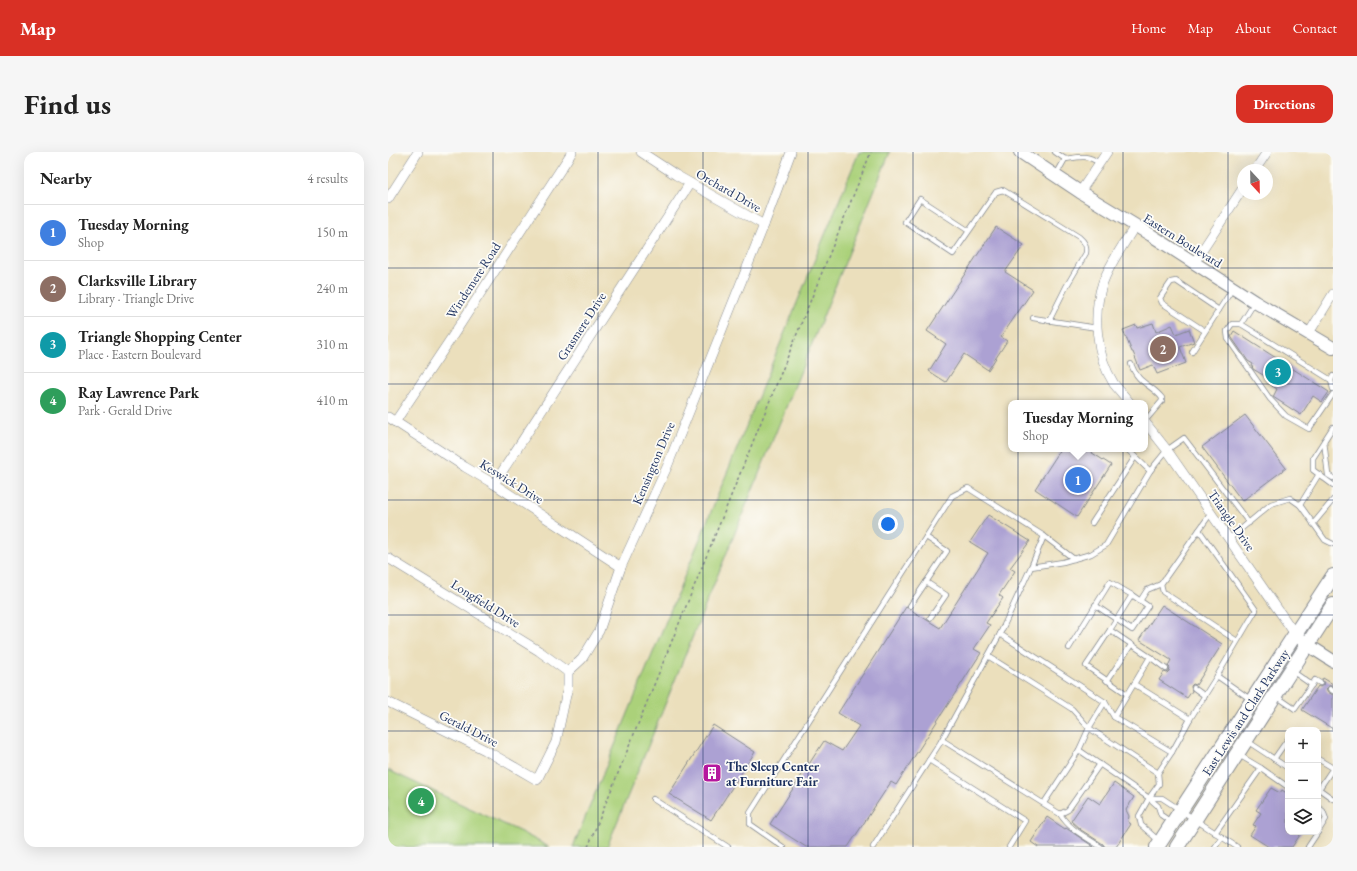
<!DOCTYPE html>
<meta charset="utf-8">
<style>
body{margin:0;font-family:"EB Garamond",serif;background:#f6f6f6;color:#222}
.controls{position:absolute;right:12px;bottom:12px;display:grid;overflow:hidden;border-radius:8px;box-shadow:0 4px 16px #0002}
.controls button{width:36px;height:36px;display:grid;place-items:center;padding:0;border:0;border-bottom:1px solid #e0e0e0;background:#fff;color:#222;font:20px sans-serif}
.compass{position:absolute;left:849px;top:12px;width:36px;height:36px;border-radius:50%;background:#fff;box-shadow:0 4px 16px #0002;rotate:158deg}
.you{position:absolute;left:500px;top:372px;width:14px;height:14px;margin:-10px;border:3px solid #fff;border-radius:50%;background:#1a73e8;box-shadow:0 0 0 6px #1a73e833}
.badge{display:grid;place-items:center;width:26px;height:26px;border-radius:50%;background:#d93025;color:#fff;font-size:13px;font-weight:700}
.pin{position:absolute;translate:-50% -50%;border:2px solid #fff;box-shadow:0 1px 4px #0006}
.popup{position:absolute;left:620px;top:248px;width:140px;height:52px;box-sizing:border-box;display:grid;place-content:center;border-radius:8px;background:#fff;filter:drop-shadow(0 1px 3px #0005);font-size:13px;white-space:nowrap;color:#767676}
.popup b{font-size:15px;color:#222}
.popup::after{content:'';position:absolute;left:50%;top:100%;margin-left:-8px;border:8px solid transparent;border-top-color:#fff}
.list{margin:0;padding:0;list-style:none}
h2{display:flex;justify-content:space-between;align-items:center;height:52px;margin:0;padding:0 16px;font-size:17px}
h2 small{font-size:13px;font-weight:400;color:#767676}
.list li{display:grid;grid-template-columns:26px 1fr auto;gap:12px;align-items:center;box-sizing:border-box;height:56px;padding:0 16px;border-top:1px solid #e0e0e0}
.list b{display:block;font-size:15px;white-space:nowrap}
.list p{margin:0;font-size:13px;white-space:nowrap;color:#767676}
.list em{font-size:13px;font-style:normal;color:#767676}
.icon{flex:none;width:22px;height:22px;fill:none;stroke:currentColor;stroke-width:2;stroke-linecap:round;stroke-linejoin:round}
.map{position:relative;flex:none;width:945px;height:695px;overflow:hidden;border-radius:12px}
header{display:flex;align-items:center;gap:24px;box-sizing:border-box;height:56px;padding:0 20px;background:#d93025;color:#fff}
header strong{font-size:19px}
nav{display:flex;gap:22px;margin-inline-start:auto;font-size:14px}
.intro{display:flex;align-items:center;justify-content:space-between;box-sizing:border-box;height:96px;padding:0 24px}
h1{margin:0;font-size:28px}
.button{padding:10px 18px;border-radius:12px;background:#d93025;color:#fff;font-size:14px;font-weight:700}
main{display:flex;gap:24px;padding:0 24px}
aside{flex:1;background:#fff;border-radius:12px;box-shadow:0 4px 16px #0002}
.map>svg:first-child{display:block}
</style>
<header>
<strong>Map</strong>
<nav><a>Home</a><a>Map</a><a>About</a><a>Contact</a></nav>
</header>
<div class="intro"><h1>Find us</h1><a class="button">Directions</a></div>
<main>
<aside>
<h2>Nearby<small>4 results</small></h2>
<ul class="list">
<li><span class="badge" style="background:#3f7fe0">1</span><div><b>Tuesday Morning</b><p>Shop</p></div><em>150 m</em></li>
<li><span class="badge" style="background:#8d6e63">2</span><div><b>Clarksville Library</b><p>Library · Triangle Drive</p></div><em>240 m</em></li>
<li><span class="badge" style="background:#0f9aa8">3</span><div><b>Triangle Shopping Center</b><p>Place · Eastern Boulevard</p></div><em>310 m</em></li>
<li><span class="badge" style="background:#2e9e5b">4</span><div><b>Ray Lawrence Park</b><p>Park · Gerald Drive</p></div><em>410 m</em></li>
</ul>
</aside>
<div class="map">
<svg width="945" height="695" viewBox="0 0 945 695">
<rect width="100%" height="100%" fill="#fdfcf7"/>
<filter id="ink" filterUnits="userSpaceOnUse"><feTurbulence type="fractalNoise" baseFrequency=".025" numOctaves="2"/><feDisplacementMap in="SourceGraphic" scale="8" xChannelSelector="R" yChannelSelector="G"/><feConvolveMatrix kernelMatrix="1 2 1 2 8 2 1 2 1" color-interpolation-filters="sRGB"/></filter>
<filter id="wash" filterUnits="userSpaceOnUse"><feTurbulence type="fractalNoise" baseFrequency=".012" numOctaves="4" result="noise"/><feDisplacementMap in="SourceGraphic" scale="16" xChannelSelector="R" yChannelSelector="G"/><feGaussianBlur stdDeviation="0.9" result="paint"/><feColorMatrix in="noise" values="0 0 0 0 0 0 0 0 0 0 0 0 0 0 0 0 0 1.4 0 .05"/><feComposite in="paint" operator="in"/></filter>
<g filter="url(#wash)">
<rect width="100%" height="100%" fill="#ebdfbc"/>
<g fill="#abd17a" stroke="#63806c">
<polygon points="471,0 502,0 219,695 185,695"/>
<polygon points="0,618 133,680 161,695 0,695"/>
</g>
<g id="blocks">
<g fill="#aca1d3">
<polygon points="608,75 636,93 617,120 645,138 613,185 619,189 600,218 576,202 558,230 541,219 558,192 539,179"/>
<polygon points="765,171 768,180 784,173 788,182 801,177 806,190 792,195 798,211 769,222 765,213 752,218 745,200 744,200 735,178 748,173 749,176"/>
<polygon points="846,179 941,240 934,250 925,244 913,263 885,245 889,237 883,233 885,229 865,217 864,214 865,212 860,209 844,186 843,184"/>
<polygon points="857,263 898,316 854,349 814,295"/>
<polygon points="673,297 698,297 723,313 689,365 647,337"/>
<polygon points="600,363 642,389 622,416 627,419 611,443 615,446 598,471 602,473 586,497 593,501 508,633 503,630 460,695 418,695 382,672 436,589 454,599 471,574 450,561 518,455 552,476 600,401 582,390"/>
<polygon points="774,453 834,492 808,533 805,532 803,534 804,539 799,546 771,528 776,520 779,521 781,519 782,516 780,514 783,508 751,488"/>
<polygon points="935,526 945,532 945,534 941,534 938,537 940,540 945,543 945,577 914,558 930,534 932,535 935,533 936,531 934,528"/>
<polygon points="325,573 367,600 323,668 281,642"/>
<polygon points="726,631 746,645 738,658 741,664 740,670 743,672 728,695 717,695 715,692 693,678 683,669 700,644 712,652"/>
<polygon points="883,636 892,641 894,638 900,642 900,680 914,680 904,695 881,695 862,683 868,674 865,673 873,661 868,658"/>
<polygon points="659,665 677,677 678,676 706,695 650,695 643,690"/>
</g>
</g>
</g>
<g filter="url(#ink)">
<use href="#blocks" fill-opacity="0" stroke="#83878d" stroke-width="1"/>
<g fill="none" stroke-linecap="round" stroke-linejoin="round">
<g stroke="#83878d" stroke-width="6">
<g id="service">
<polyline points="667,0 677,7 668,23"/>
<path d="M677,7C691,5 699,2 711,11"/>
<path d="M581,79L565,102L517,70L532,47L581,79L608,40L615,38L691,85C697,90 699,94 698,101L678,135L661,169"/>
<polyline points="867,150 853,172 943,228 945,224"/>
<polyline points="645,166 709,176"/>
<polyline points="853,172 844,172 839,179 840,187 882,247 898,264 921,277 945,242"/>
<polyline points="817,179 774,151 772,146 783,130 788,129 831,158"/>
<polyline points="804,200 845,136"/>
<path d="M743,212C750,232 763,232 774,246V249L757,269"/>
<polyline points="943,228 945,237"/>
<polyline points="945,275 925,306 925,318 945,333"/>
<polyline points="936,289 940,323 945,326"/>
<polyline points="739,297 762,319"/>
<polyline points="912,353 931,322"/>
<polyline points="823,361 773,432 775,440 849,489"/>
<polyline points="704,371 747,305"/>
<polyline points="925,372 945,348"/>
<polyline points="841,387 883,352 902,346 912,353 937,388 945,392"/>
<polyline points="643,415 656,384"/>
<polyline points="538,430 558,443 542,466"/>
<polyline points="752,449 759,438 773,432"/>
<polyline points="707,453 744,478 760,454 744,443"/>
<polyline points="522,454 559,399 538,385"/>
<polyline points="612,482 717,550 726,565 784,600 770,621 771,632 761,646 751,664 753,673 770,688"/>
<polyline points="681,496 722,430 744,443 722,478"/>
<polyline points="600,504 684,557 701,576 770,621"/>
<polyline points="904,519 924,533"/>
<polyline points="829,524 862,547"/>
<polyline points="719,529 743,493"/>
<polyline points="746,532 762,505 778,517"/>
<polyline points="806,536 817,544"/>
<polyline points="942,537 945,539"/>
<polyline points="739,542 698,514 722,478 762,505"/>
<polyline points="888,544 907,557 927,528 932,531"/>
<polyline points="726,565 746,532 802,567"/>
<polyline points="554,588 672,662 680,658 712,612"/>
<polyline points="859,589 900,616"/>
<polyline points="691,598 761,646 770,654 773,663 783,670"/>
<polyline points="784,600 802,567 829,524 868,458 811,378"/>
<polyline points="851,603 873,616 900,635"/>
<polyline points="886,607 900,587"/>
<polyline points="930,607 945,616"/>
<polyline points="541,608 637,669 621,695"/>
<polyline points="930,637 931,637 945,616"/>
<polyline points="931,637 945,647"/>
<polyline points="761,646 774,646 849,695"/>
<polyline points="265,647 340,695"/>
<polyline points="656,651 691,598 701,576 717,550"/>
<polyline points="930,655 935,659 938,667 930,680"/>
<path d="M672,662C682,678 698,685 713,695"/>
<polyline points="827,681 873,616"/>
<polyline points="395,695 362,672 362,661 564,344 580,336 656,384 686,407"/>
<polyline points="485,695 552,591 612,482 643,415 675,410 703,402 718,393 762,319 779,298 796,286 861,371"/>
<polyline points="827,695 834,685"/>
<polyline points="920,695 930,680"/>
</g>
</g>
<g stroke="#83878d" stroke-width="10">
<g id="minor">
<polyline points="253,0 288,23 376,73"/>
<polyline points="867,18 879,0"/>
<polyline points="692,40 719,0"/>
<polyline points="0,47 30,0"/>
<polyline points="806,111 855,36"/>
<polyline points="921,181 945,142"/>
<path d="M742,251C737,245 731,238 726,232C708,204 704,162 715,130C722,111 736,92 747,74"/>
<polyline points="0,265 77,315 106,332 233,415"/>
<polyline points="7,270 64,185 184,0"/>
<polyline points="757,270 779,298 907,482"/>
<polyline points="106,332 302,31"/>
<polyline points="0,406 151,499 180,520"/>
<polyline points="0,550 97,598 149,628 168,590 180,534 180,520 194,507 211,479 233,415 279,315 376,73 403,0"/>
</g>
</g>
<g stroke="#83878d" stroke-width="14">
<g id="secondary">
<polyline points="632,0 692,40 763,83 867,150 945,196"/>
<polyline points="907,482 920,493 945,509"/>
</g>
</g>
<g stroke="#83878d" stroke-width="16">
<g id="primary">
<polyline points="769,695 945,424"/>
<polyline points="789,695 945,453"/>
</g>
</g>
<polyline stroke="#83878d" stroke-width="1.5" stroke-dasharray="3 3" stroke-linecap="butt" points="200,695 483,0"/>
<use href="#service" stroke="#fff" stroke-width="4.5"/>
<use href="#minor" stroke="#fff" stroke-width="9"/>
<use href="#secondary" stroke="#fff" stroke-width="12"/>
<use href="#primary" stroke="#fff" stroke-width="14"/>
</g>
</g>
<path fill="none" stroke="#1b2f5e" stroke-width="1" stroke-opacity="0.55" d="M105,0V695M210,0V695M315,0V695M420,0V695M525,0V695M630,0V695M735,0V695M840,0V695M0,116H945M0,232H945M0,348H945M0,463H945M0,579H900M930,579H945"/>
<defs>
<g id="building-square" transform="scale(1)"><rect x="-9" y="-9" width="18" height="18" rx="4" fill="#b5179e" stroke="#fdfcf7"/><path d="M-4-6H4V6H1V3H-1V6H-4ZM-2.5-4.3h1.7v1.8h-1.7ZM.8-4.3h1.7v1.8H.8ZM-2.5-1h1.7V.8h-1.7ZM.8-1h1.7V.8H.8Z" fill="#fff"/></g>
</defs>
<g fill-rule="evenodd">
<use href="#building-square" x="324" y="621"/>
</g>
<g text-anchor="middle" stroke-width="3.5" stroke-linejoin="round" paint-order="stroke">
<g font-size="13" fill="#1b2f5e" stroke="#fdfcf7">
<text transform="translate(341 38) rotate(30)" y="5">Orchard Drive</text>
<text transform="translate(795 88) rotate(32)" y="5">Eastern Boulevard</text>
<text transform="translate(85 128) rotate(-57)" y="5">Windemere Road</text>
<text transform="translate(193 174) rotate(-57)" y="5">Grasmere Drive</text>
<text transform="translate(265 311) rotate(-67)" y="5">Kensington Drive</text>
<text transform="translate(124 329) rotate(32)" y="5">Keswick Drive</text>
<text transform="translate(844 368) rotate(55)" y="5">Triangle Drive</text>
<text transform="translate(98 451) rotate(32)" y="5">Longfield Drive</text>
<text transform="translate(857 560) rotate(-57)" y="5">East Lewis and Clark Parkway</text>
<text transform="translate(81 576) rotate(27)" y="5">Gerald Drive</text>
</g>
<g font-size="13" font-weight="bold" fill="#1b2f5e" stroke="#fdfcf7" text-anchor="start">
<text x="338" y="619">The Sleep Center<tspan x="338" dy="15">at Furniture Fair</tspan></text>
</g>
</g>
</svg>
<div class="controls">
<button>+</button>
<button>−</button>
<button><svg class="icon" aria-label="layers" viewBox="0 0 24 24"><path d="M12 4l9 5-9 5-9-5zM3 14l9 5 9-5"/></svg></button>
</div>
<svg class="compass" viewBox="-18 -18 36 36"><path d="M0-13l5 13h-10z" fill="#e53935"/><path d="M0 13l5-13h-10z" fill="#767676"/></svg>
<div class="you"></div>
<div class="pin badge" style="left:690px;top:328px;background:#3f7fe0">1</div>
<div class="popup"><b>Tuesday Morning</b>Shop</div>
<div class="pin badge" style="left:775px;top:197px;background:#8d6e63">2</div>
<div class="pin badge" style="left:890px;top:220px;background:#0f9aa8">3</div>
<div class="pin badge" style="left:33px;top:649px;background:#2e9e5b">4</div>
</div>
</main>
